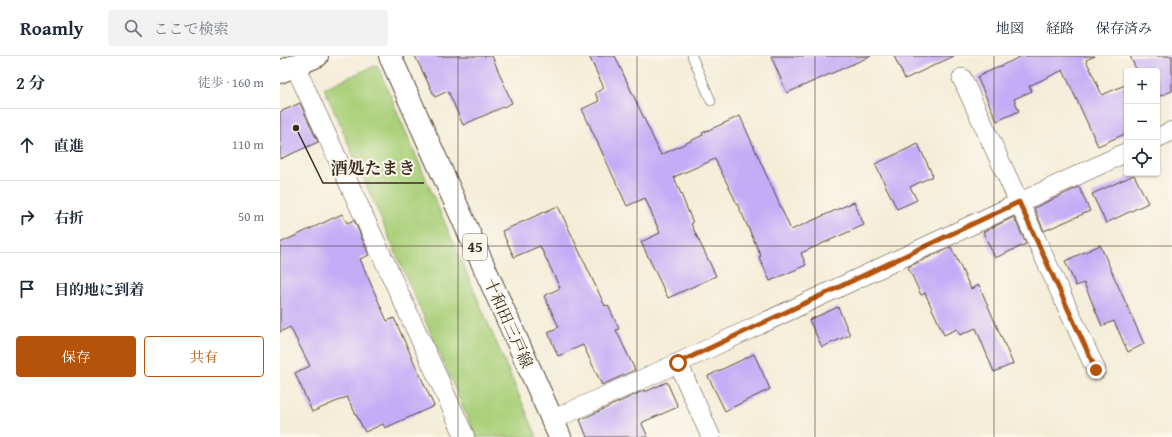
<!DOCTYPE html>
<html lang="ja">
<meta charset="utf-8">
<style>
body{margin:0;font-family:"Gentium Book Plus","Noto Serif JP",serif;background:#f2f2f3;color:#1f2937}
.controls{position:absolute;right:12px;top:12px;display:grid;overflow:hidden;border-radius:4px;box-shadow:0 1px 3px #0004}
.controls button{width:36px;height:36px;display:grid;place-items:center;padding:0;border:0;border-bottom:1px solid #e0e1e3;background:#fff;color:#1f2937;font:20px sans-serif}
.stop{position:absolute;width:12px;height:12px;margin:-9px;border:3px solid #b45309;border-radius:50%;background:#fff}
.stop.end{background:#b45309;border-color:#fff;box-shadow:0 1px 4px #0008}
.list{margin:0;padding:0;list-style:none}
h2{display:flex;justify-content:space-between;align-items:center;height:52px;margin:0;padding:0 16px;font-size:17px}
h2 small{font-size:13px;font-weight:400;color:#747a83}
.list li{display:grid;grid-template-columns:26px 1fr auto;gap:12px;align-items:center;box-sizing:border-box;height:72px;padding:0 16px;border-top:1px solid #e0e1e3}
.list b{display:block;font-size:15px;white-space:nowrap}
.list em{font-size:13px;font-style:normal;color:#747a83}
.actions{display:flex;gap:8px;padding:12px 16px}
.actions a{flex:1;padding:9px 0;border:1px solid #b45309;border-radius:4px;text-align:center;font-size:14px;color:#b45309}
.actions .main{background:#b45309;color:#fff}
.icon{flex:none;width:22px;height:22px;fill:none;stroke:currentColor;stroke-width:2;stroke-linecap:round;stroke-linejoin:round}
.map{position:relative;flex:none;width:892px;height:381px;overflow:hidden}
header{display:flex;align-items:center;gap:24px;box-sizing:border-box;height:56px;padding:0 20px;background:#fff;border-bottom:1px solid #e0e1e3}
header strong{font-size:19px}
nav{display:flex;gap:22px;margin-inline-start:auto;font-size:14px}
.search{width:280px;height:36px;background:#f2f2f3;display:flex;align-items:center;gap:10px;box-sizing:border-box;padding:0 14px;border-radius:4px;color:#747a83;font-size:15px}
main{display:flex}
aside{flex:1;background:#fff}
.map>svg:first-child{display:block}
</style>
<header>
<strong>Roamly</strong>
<div class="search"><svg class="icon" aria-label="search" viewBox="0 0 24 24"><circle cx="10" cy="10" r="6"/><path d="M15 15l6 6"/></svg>ここで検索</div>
<nav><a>地図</a><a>経路</a><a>保存済み</a></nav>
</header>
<main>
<aside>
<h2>2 分<small>徒歩 · 160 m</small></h2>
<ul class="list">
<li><svg class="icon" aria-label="ahead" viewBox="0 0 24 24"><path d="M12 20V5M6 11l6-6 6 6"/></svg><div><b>直進</b></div><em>110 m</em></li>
<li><svg class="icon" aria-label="right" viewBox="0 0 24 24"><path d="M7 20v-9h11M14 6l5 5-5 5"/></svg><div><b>右折</b></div><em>50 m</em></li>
<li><svg class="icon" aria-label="arrive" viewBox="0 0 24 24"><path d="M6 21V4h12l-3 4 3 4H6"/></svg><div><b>目的地に到着</b></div></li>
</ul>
<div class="actions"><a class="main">保存</a><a>共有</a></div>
</aside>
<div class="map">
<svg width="892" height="381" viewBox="0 0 892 381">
<rect width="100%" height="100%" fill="#fbf7ec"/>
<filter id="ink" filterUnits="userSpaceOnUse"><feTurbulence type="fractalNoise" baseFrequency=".025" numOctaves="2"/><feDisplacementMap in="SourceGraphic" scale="8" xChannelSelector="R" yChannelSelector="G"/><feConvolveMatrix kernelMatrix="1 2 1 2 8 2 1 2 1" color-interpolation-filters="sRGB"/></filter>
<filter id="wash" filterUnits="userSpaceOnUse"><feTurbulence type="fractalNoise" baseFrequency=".012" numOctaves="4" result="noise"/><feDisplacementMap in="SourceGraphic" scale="16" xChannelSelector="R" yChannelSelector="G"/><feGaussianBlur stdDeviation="0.9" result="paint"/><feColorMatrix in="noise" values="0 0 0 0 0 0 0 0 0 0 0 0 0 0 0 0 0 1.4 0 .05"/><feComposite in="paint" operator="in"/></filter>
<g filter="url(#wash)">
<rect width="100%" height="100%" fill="#f4edd8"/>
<polygon fill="#aad07a" stroke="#727d4c" points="97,9 257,381 196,381 44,32"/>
<g id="blocks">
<g fill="#c4acf6">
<polygon points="135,0 212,0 232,47 183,69 168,35 155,41"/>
<polygon points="309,0 335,0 381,99 423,79 422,77 460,60 511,174 574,146 584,169 521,197 526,209 490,225 479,201 481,200 463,160 435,103 394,121 413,167 411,168 436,220 388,242 361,186 380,177 365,142 347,150 302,53 319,45 315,37 324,32"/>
<polygon points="491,0 591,0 507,37"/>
<polygon points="614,0 674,0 625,23"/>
<polygon points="742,0 815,0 806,4 822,39 847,28 847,77 818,90 783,14 749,30 752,35 734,43 739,55 717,65 697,21"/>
<polygon points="850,0 892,0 892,35 877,41 877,15 857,15"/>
<polygon points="20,47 38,86 0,103 0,56"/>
<polygon points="638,88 653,120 630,131 637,144 617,153 595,108"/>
<polygon points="854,119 868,147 826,167 812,138"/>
<polygon points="799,131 810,155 764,175 754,152"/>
<polygon points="278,150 325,250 328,249 339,273 336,274 355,314 322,329 303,289 278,300 268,276 279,271 264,240 280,232 260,190 234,201 222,175"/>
<polygon points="62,158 67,167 74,164 89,199 80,203 107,265 114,262 154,350 105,372 103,368 85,376 67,341 32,356 15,317 30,310 10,271 0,276 0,187"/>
<polygon points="734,161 746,188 715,202 703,176"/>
<polygon points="820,189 864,288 848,296 834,265 822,270 804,227 796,230 785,205"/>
<polygon points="671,191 691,233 699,229 733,308 714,316 696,272 680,279 677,273 664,279 645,237 641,239 628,211"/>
<polygon points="558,251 570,279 542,291 529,264"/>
<polygon points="474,298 490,333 445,355 428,320"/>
<polygon points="387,326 398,351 363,366 362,368 368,381 307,381 300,364 365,334 365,336"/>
</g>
</g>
</g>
<g filter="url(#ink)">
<use href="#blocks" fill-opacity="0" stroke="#57473a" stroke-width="1"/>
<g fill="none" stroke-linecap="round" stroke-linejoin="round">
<g stroke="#57473a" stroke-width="10">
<polyline id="lane" points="412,0 431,45"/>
</g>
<g stroke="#57473a" stroke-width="20">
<g id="street">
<polyline points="15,10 185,381"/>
<polyline points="682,22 816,314"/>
<polyline points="877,82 892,75"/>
<polyline points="398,307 431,381"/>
<polyline points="272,364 398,307 847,96"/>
</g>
</g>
<g stroke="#57473a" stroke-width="24">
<polyline id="secondary" points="0,16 37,0"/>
</g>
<g stroke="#57473a" stroke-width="24">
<polyline id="primary" points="110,0 280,381"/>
</g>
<use href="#lane" stroke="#fff" stroke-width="9"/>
<use href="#street" stroke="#fff" stroke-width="19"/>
<use href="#secondary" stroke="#fff" stroke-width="22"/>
<use href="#primary" stroke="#fff" stroke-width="22"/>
</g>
</g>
<g fill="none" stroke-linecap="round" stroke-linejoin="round" filter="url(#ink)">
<polyline stroke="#b45309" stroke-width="5" points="398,307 739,146 816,314"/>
</g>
<path fill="none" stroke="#3b2a1e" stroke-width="1" stroke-opacity="0.55" d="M178,0V381M357,0V381M535,0V381M714,0V381M0,190H892"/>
<g text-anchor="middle" stroke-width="4" stroke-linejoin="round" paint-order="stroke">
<rect fill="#fbf7ec" stroke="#75685c" stroke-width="1" x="183" y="178" width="24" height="26" rx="3"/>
<g font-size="15" font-weight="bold" fill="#3b2a1e">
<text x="195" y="196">45</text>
</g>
<g font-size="16" fill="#3b2a1e" stroke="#fbf7ec">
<text transform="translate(229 267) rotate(66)" y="6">十和田三戸線</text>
</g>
</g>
<path fill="none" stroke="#3b2a1e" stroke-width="1.5" d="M16 72L43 127H144"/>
<circle fill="#3b2a1e" stroke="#fbf7ec" stroke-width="1.5" cx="16" cy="72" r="4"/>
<g font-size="17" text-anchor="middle" font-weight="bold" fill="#3b2a1e" stroke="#fbf7ec" stroke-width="4" stroke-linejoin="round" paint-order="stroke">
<text x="93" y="118">酒処たまき</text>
</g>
</svg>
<div class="controls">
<button>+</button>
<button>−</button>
<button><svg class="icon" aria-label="locate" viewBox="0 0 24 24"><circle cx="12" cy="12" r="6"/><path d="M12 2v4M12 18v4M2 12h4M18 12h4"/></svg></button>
</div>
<div class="stop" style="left:398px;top:307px"></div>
<div class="stop end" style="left:816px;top:314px"></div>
</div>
</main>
